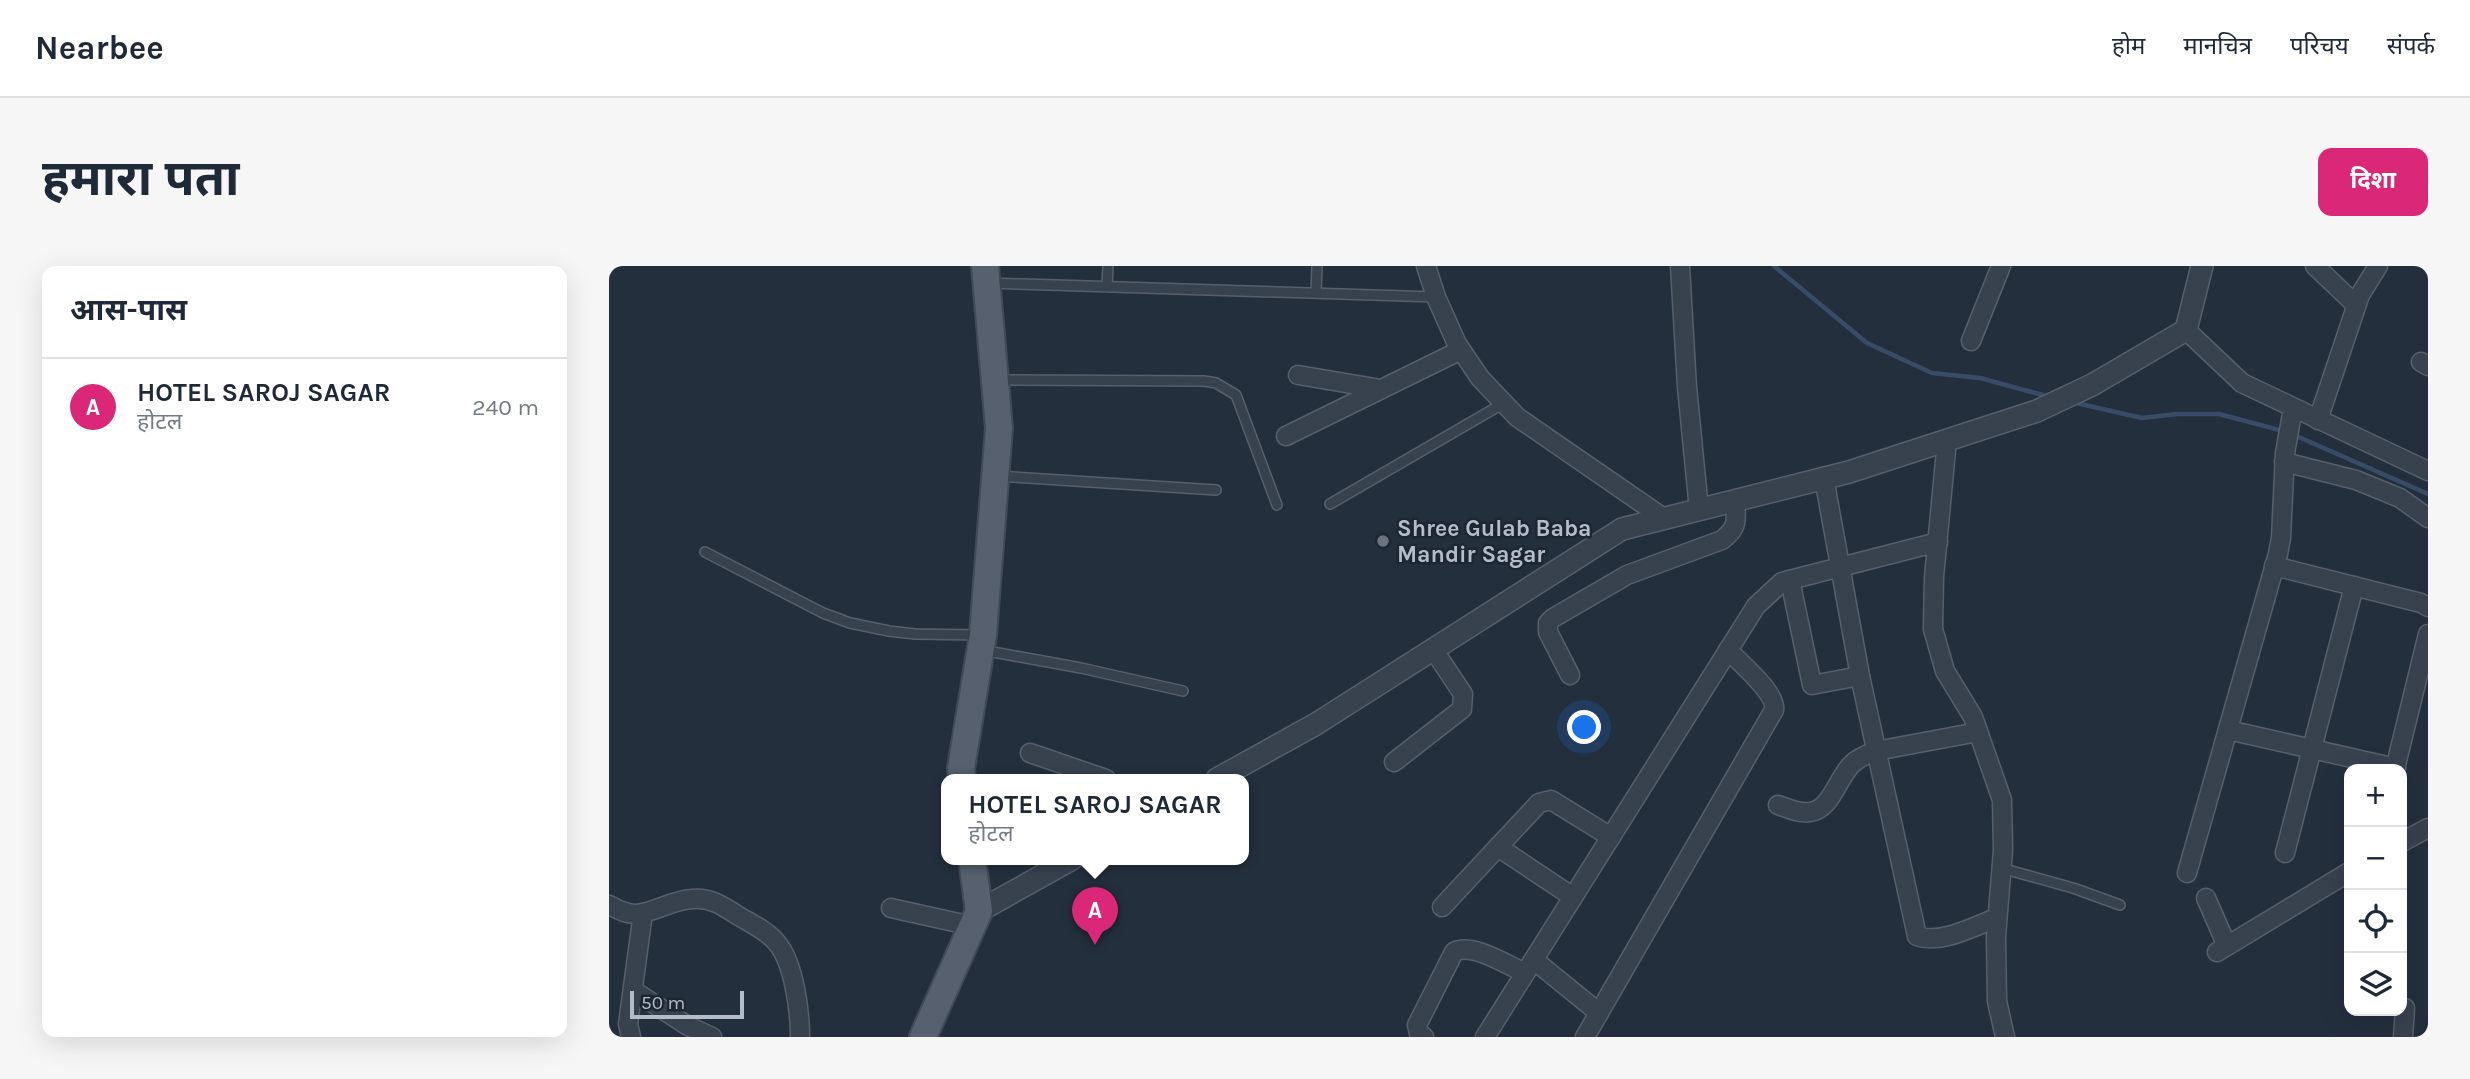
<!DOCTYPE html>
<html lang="hi">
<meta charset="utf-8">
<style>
body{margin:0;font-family:Karla,"Noto Sans Devanagari",sans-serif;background:#f6f6f7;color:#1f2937}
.controls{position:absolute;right:21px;bottom:21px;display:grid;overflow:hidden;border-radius:14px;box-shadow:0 7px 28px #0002}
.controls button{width:63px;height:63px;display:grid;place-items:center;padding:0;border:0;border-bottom:2px solid #e0e1e3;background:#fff;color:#1f2937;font:35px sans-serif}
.scale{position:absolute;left:21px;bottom:18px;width:114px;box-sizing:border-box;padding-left:7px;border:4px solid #b4bcc9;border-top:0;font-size:19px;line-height:24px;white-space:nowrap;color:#b4bcc9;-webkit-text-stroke:5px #1d2633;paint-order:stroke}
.you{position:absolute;left:976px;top:462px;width:24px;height:24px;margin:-18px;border:5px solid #fff;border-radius:50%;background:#1a73e8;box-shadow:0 0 0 10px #1a73e833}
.badge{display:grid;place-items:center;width:46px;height:46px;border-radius:50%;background:#db2777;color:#fff;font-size:23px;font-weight:700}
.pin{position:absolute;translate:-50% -58px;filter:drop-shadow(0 2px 4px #0008)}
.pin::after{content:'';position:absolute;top:37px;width:24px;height:21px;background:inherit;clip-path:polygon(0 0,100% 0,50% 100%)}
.popup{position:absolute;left:332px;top:508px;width:308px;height:91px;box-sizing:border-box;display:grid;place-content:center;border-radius:14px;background:#fff;filter:drop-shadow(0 2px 5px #0005);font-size:23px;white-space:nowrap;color:#747a83}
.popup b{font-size:26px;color:#1f2937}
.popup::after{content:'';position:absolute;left:50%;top:100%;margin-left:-14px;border:14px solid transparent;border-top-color:#fff}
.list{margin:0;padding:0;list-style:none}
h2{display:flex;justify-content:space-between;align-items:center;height:91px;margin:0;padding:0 28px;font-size:30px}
h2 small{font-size:23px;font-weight:400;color:#747a83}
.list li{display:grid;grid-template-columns:46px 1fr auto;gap:21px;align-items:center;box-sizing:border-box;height:98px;padding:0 28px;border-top:2px solid #e0e1e3}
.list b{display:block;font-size:26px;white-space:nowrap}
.list p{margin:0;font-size:23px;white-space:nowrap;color:#747a83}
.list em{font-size:23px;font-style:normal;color:#747a83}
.icon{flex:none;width:38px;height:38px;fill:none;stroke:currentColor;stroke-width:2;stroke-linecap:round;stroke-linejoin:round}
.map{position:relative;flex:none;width:1819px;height:771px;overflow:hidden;border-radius:14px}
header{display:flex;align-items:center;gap:42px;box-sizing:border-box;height:98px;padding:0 35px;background:#fff;border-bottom:2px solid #e0e1e3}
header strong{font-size:33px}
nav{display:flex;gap:38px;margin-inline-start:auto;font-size:24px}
.intro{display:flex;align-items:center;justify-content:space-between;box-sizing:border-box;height:168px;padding:0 42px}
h1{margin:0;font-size:49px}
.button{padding:18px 32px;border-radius:14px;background:#db2777;color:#fff;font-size:24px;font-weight:700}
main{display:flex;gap:42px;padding:0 42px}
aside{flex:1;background:#fff;border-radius:14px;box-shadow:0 7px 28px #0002}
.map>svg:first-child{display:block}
</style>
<header>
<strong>Nearbee</strong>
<nav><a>होम</a><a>मानचित्र</a><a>परिचय</a><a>संपर्क</a></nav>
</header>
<div class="intro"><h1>हमारा पता</h1><a class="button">दिशा</a></div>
<main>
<aside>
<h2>आस-पास<small></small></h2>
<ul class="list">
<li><span class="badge">A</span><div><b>HOTEL SAROJ SAGAR</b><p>होटल</p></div><em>240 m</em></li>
</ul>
</aside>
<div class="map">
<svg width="1819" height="771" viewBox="0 0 1819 771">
<rect width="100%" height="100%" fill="#242f3e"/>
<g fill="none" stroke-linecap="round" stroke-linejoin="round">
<g stroke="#394c67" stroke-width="4.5">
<polyline points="1165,0 1258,77 1323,107 1371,112 1441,131"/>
<polyline points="1463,136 1533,152 1568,148 1610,148 1674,165"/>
<polyline points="1685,169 1819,228"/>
</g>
<g stroke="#565f6c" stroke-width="12">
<g id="service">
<polyline points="379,17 827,31"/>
<polyline points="498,20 499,0"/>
<polyline points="707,27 708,0"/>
<polyline points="388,114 595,115 607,117 627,129 668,239"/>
<polyline points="388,210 607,224"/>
<polyline points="721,238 895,137"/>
<polyline points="96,286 214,347 241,357 280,365 306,368 371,369"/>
<polyline points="373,384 472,402 574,425"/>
<polyline points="1392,602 1464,622 1511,639"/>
</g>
</g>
<g stroke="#565f6c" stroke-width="21">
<g id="minor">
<polyline points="817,0 827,31 848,78 871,112 908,151 1056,253"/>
<polyline points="1071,0 1078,121 1090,244"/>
<polyline points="1706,0 1747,39"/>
<polyline points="1577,64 1633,117 1819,205"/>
<polyline points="1362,75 1392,0"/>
<polyline points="1812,96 1819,100"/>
<polyline points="689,109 772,123"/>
<polyline points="1709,154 1751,29 1769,0"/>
<polyline points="677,170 852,84"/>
<polyline points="1338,174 1325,311 1324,363 1336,405 1364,451 1393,534 1394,584 1387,671 1388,735 1396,771"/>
<polyline points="1675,196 1747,214 1791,232 1819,252"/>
<polyline points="1215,212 1251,410"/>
<polyline points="1665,300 1812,337 1819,341"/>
<path d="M1181,314L1203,419L1251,410L1308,670C1332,679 1365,660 1388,652"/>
<path d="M961,409L939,366V357L944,352L1018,309L1113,274C1130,261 1127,254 1126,235"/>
<polyline points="1619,464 1787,502"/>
<polyline points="421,487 497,513"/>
<polyline points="785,496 853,443 854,428 824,383"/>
<polyline points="1786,503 1819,368"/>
<path d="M1169,539C1178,542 1191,548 1201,546C1222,544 1229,511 1243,498C1250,491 1259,488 1267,485L1369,466"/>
<polyline points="1793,576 1819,562"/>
<polyline points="889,581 964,631"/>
<polyline points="1676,587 1745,320"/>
<polyline points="1578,607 1669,288 1672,272 1676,187 1684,142"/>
<polyline points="1597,632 1618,680"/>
<path d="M0,639C8,643 17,648 26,648C42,648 63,634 83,633C101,631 114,640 128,649C141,657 159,665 168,677C185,697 191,745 191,771"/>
<polyline points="833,641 930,537 942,534 1002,571"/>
<polyline points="282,642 363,660"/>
<polyline points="1608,686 1740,606"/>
<polyline points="925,694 990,747"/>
<polyline points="25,725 79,760 103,771"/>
<polyline points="22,771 19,758 34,647"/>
<path d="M815,771L810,767L808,759L845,686C863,676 898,699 916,707"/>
<polyline points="876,771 1147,340 1173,316 1329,276"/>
<path d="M976,771L1165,444C1168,427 1131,397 1119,384"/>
<polyline points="1794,771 1796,742"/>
</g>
</g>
<g stroke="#565f6c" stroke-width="24">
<g id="tertiary">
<polyline points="608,513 707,458 1013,263 1240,206 1428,145 1483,119 1577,64 1593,0"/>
<polyline points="370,645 463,593"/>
</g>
</g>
<g stroke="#414a57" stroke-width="30">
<g id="primary">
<polyline points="353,513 352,502 374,369 390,162 376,0"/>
<polyline points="314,771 370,645 363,593"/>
</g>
</g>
<use href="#service" stroke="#38414e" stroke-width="9"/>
<use href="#minor" stroke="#38414e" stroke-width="18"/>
<use href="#tertiary" stroke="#38414e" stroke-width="21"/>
<use href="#primary" stroke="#56606e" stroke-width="26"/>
</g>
<circle fill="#6b7280" stroke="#1d2633" stroke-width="2.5" cx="774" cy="275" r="7"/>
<g text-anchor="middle" stroke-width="5" stroke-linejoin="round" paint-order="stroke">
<g font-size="23" font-weight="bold" fill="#b4bcc9" stroke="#1d2633" text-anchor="start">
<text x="788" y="270">Shree Gulab Baba<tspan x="788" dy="26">Mandir Sagar</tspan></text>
</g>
</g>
</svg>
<div class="controls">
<button>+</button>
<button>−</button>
<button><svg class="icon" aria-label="locate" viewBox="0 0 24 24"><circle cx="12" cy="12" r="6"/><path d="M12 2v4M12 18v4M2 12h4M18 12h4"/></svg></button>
<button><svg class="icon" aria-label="layers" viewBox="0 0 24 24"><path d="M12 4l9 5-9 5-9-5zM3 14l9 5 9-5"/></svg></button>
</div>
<div class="scale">50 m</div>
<div class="you"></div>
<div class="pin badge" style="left:486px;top:679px">A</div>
<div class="popup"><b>HOTEL SAROJ SAGAR</b>होटल</div>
</div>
</main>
